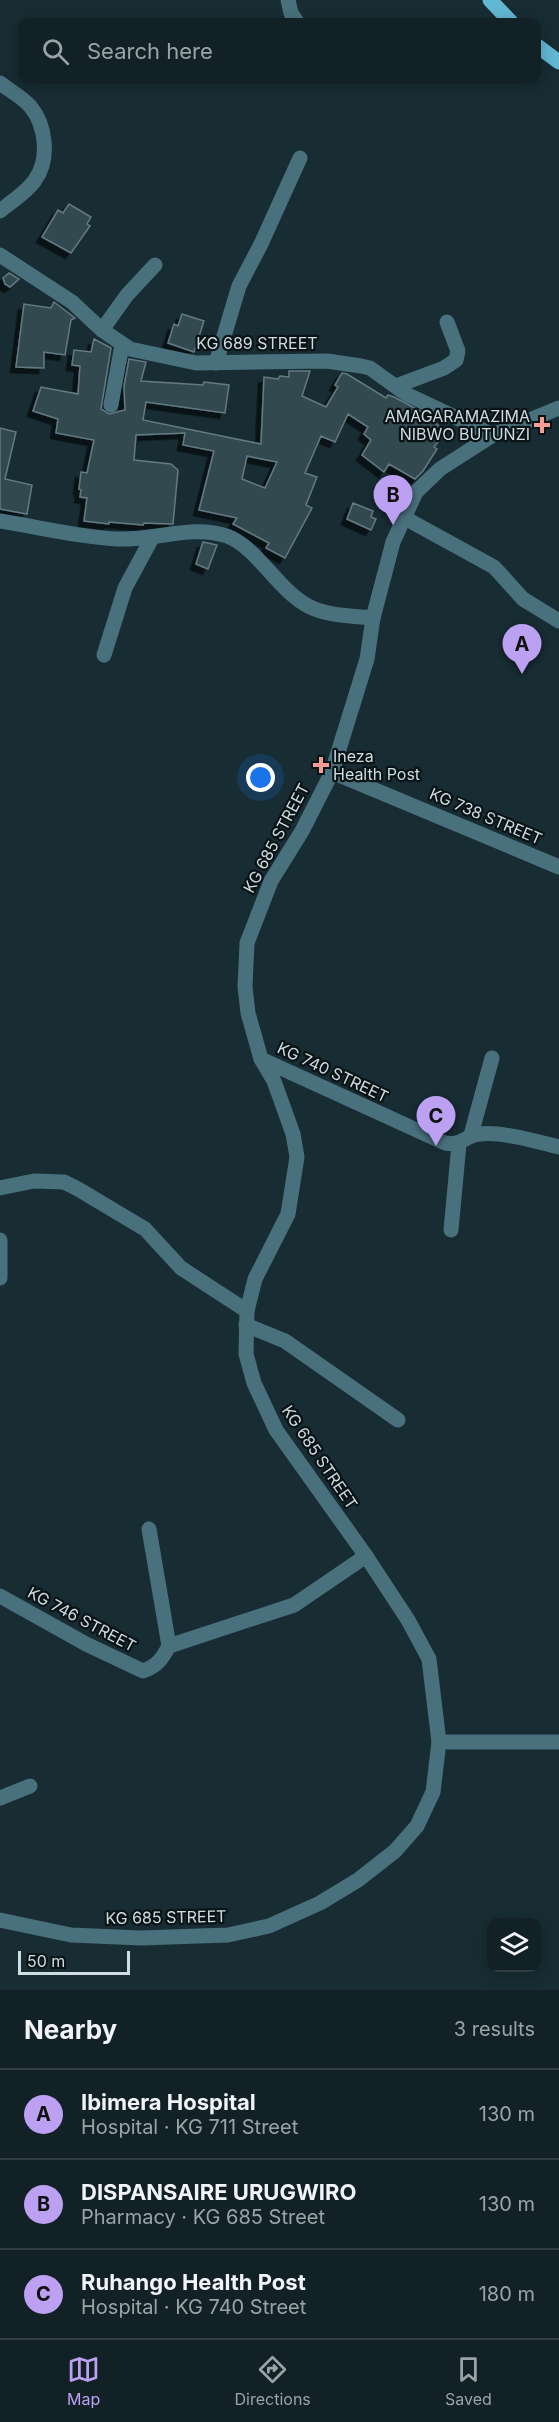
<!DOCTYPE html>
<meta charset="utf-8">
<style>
body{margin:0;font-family:Inter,sans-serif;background:#1e2e32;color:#f1f3f6}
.controls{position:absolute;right:18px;bottom:18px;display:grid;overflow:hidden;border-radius:12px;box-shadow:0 3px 15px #0003}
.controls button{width:54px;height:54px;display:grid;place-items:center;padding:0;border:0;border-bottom:2px solid #303e43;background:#112126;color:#f1f3f6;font:30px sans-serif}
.scale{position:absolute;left:18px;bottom:15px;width:112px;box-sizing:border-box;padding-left:6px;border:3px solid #cfdce1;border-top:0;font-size:16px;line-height:21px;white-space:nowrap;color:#cfdce1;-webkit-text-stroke:4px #0a1316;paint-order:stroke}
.you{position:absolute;left:261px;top:778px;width:21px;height:21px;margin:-15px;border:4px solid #fff;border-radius:50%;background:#1a73e8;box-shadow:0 0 0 9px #1a73e833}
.badge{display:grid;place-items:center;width:39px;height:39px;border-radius:50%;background:#bca0f2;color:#111;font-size:20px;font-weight:700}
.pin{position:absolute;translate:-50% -50px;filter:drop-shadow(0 2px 3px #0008)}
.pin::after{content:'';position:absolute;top:32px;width:21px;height:18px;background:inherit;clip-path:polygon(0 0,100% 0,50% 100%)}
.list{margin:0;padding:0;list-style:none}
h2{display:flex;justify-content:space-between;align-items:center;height:78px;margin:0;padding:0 24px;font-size:26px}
h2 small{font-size:20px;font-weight:400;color:#9ca3a7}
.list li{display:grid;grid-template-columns:39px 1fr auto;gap:18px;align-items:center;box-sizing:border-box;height:90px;padding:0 24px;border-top:2px solid #303e43}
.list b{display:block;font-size:22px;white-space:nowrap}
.list p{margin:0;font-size:20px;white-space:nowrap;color:#9ca3a7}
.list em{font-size:20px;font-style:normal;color:#9ca3a7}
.icon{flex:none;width:33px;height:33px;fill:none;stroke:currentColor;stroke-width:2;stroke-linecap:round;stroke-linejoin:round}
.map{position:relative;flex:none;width:559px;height:1990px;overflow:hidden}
.search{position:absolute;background:#112126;box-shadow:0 3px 15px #0003;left:18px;right:18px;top:18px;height:66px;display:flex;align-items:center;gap:15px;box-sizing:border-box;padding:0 21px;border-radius:12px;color:#9ca3a7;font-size:22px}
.sheet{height:348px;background:#112126}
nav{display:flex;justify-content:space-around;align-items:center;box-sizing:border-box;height:84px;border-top:2px solid #303e43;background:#112126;font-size:16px;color:#9ca3a7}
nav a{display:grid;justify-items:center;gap:3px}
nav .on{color:#bca0f2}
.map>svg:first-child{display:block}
</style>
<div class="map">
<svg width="559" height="1990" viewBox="0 0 559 1990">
<defs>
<filter id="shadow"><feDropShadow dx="-5.5" dy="5.5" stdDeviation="0" flood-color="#0009"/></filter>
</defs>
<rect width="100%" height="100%" fill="#172c33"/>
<g fill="#334950" stroke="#637a83" stroke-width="1.5" fill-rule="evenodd" filter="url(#shadow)">
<polygon points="69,204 91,217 87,224 90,226 71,253 42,237 58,210 63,213"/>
<polygon points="9,273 19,279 10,287 5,284 3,278"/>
<polygon points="54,302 75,318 71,320 65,355 44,352 44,368 16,367 24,304 51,308"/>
<polygon points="182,314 204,321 194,352 168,343 174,324 178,326"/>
<path d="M94,339L111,348L101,409L109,414L125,410L124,386L129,359L146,362L141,381L203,385L204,382L229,385L225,413L146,402L143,420L261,444L264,377L278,379L280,376L289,377V371H310L302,396L326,407L338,387L335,385L342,373L347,374L386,398L388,395L394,397L422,412L446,432L434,447L437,449L423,471L415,479L389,464L384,472L362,455L371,440L364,434L368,427L348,414L335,442L321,436L305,473L317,477L306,505L312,508L285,558L266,548L269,543L233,524L237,518L199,510L214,451L183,445L185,433L136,435L134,460L171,464L178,470L173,524L144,523L143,525L109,522V524L84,521L87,498L80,497L81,490L79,489L81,472L87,473L94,440L56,433L58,419L33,411L41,387L78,394L80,366L72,365L74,350L91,352ZM247,456L277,462L265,488L242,479Z"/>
<polygon points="0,428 16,432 5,479 32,485 27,514 0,509"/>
<polygon points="353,503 373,511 371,517 376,519 371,530 347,519"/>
<polygon points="203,542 217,545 208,569 196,564"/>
</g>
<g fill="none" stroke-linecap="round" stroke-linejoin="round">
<g stroke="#49707d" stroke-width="15">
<polyline points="288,0 291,13 297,22"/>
<path d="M0,83C9,90 22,97 30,106C46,125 50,159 35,180C27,192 11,202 0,211"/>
<polyline points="0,255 72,302 102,330 130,349 196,363 327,361 361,366 370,368 406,394 493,435"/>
<polyline points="102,330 127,295 155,265"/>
<polyline points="216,363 239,286 261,244 300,158"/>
<polyline points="396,386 444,368 456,360 458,351 447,322"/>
<polyline points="111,405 122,345"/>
<polyline points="403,517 494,567 523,599 559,621"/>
<path d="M0,521C39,527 78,537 118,539C153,541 192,524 227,536C257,547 279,592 310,607C328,616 353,616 373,618"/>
<polyline points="104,655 125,588 152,538"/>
<polyline points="332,772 559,867"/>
<path d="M261,1059L445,1143C463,1146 465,1135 480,1134C500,1131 538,1142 559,1147"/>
<polyline points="471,1135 492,1058"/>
<polyline points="0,1188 34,1181 64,1182 78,1189 145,1229 181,1268 247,1311"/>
<polyline points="451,1230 459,1144"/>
<polyline points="0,1240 0,1278"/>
<polyline points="246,1325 285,1341 398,1420"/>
<polyline points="149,1529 169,1646"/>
<path d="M0,1596L86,1644L143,1671C157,1666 162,1659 169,1646L294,1605L366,1556"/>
<polyline points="439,1742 559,1742"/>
<polyline points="0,1798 30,1786"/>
<polyline points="0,1920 71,1935 141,1938 228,1935 269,1926 320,1903 358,1880 395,1851 417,1826 433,1792 439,1742 429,1659 408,1620 366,1556 276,1430 254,1383 246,1354 247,1311 255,1279 288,1214 297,1157 293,1134 274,1081 261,1059 248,1013 245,987 247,943 271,881 302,831 332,772 367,659 373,618 393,542 416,492 440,469 493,435 559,408"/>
</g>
<g stroke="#62b7d3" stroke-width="15">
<polyline points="490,0 511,22"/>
<polyline points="536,45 559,62"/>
</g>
</g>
<g fill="#f59c95" stroke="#0a1316" stroke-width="2">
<path d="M539 416h6v6h6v6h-6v6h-6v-6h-6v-6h6z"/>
<path d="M318 756h6v6h6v6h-6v6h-6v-6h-6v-6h6z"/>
</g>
<g text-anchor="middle" stroke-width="4.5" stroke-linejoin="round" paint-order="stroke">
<g font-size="16" fill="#cfdce1" stroke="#0a1316">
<text x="257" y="349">KG 689 STREET</text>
<text transform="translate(486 816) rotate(23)" y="6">KG 738 STREET</text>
<text transform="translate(276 838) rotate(-62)" y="6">KG 685 STREET</text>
<text transform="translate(333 1072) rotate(25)" y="6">KG 740 STREET</text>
<text transform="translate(320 1457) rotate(56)" y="6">KG 685 STREET</text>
<text transform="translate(82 1619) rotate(28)" y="6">KG 746 STREET</text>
<text transform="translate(166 1917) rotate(-1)" y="6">KG 685 STREET</text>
</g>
<g font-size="16" fill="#cfdce1" stroke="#0a1316" text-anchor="end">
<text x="530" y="422">AMAGARAMAZIMA<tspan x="530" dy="18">NIBWO BUTUNZI</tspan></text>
<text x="333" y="762" text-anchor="start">Ineza<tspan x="333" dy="18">Health Post</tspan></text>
</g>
</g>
</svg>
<div class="controls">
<button><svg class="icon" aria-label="layers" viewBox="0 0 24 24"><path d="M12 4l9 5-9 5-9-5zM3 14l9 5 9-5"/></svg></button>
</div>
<div class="scale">50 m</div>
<div class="you"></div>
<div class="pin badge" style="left:522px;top:674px">A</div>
<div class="pin badge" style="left:393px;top:525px">B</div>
<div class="pin badge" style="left:436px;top:1146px">C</div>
<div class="search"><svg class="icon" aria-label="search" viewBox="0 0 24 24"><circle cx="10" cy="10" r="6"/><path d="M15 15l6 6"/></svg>Search here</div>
</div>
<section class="sheet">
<h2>Nearby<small>3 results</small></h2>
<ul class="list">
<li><span class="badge">A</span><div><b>Ibimera Hospital</b><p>Hospital · KG 711 Street</p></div><em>130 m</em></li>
<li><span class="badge">B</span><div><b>DISPANSAIRE URUGWIRO</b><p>Pharmacy · KG 685 Street</p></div><em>130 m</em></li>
<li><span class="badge">C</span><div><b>Ruhango Health Post</b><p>Hospital · KG 740 Street</p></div><em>180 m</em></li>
</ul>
</section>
<nav>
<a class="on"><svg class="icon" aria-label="map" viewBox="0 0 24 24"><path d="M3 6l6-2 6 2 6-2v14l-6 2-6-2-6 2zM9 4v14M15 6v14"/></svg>Map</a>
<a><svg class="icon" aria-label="directions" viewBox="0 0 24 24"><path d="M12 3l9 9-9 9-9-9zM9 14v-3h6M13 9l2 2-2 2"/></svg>Directions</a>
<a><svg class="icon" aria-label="saved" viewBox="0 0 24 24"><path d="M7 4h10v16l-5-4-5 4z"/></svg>Saved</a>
</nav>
